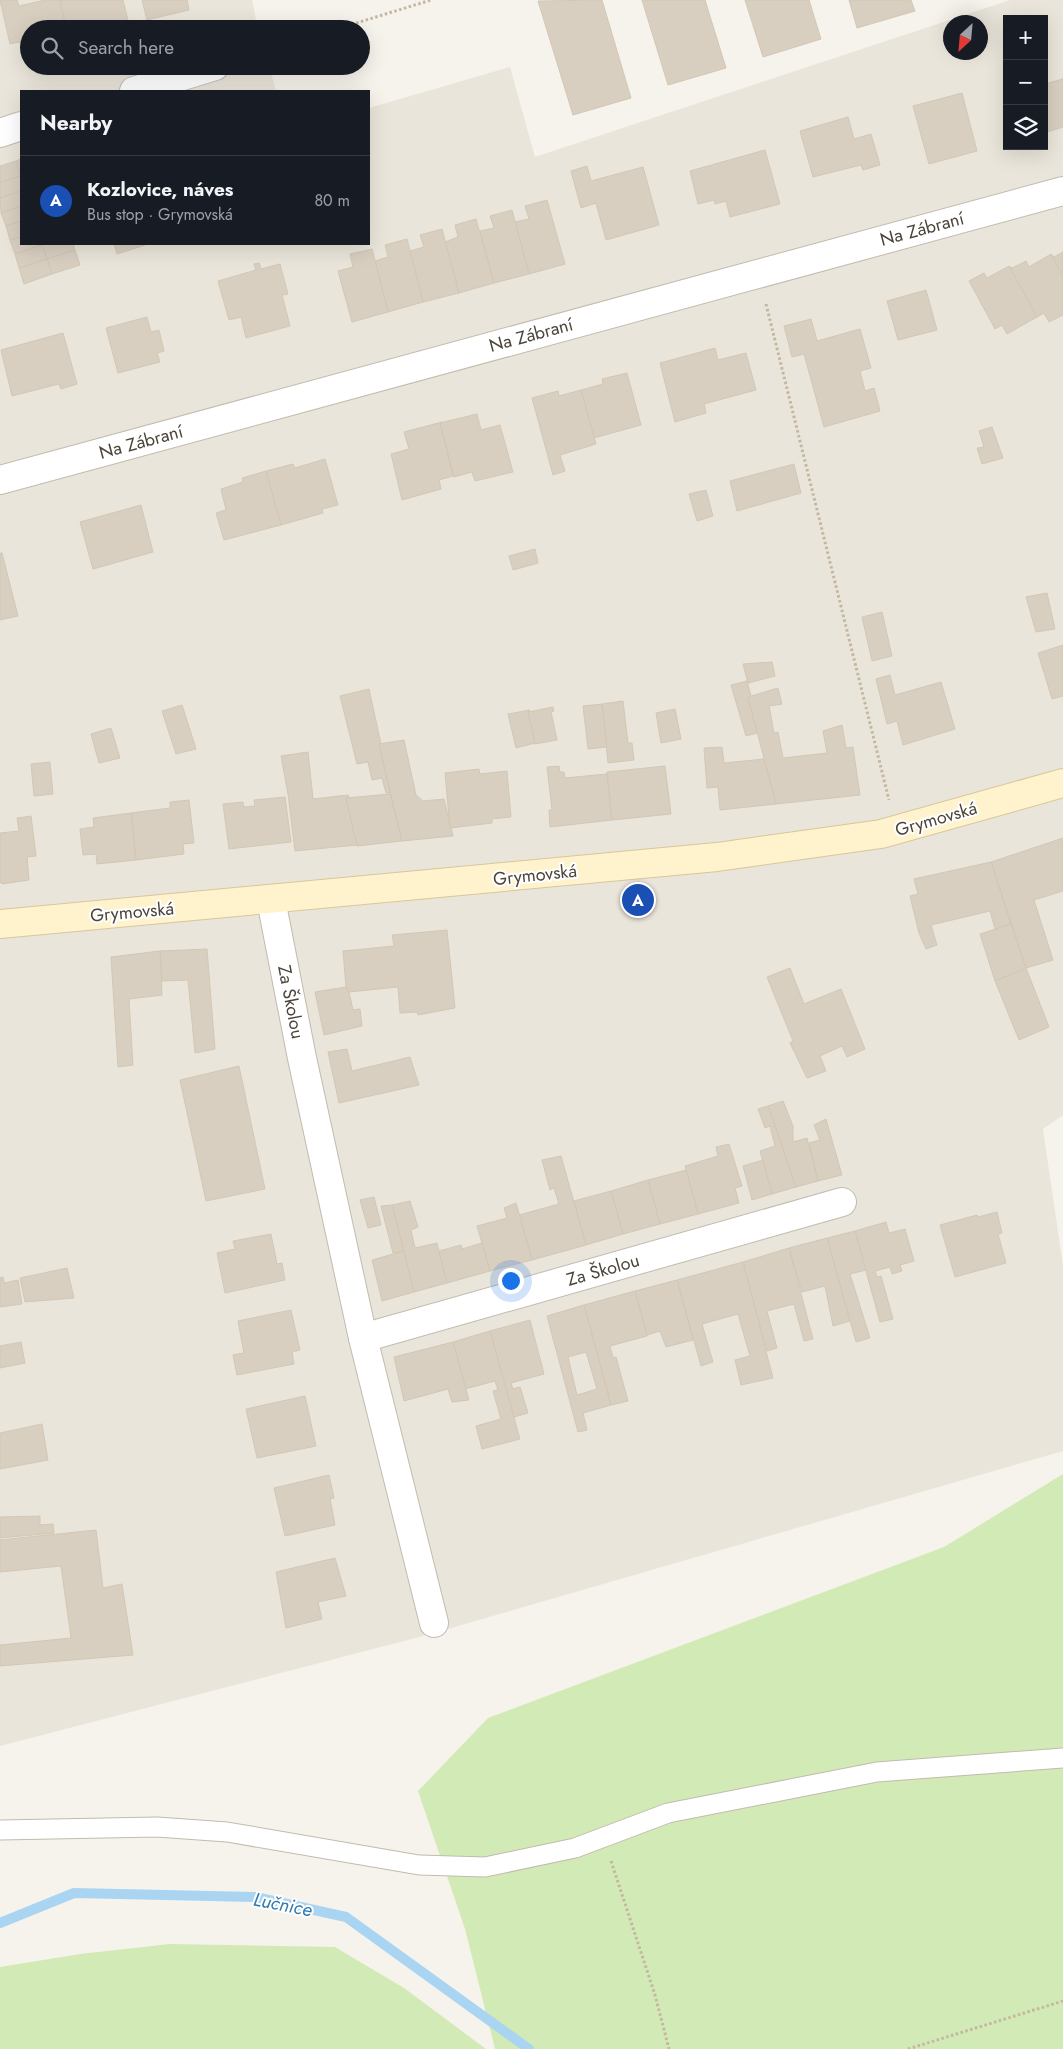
<!DOCTYPE html>
<meta charset="utf-8">
<style>
body{margin:0;font-family:Jost,sans-serif;background:#20242c;color:#f1f3f6}
.controls{position:absolute;right:15px;top:15px;display:grid;overflow:hidden;border-radius:0px;box-shadow:0 5px 20px #0002}
.controls button{width:45px;height:45px;display:grid;place-items:center;padding:0;border:0;border-bottom:1px solid #363941;background:#171b24;color:#f1f3f6;font:25px sans-serif}
.compass{position:absolute;left:943px;top:15px;width:45px;height:45px;border-radius:50%;background:#171b24;box-shadow:0 5px 20px #0002;rotate:206deg}
.you{position:absolute;left:510px;top:1280px;width:18px;height:18px;margin:-12px;border:4px solid #fff;border-radius:50%;background:#1a73e8;box-shadow:0 0 0 8px #1a73e833}
.badge{display:grid;place-items:center;width:32px;height:32px;border-radius:50%;background:#fc3f1d;color:#fff;font-size:16px;font-weight:700}
.pin{position:absolute;translate:-50% -50%;border:2px solid #fff;box-shadow:0 1px 5px #0006}
.list{margin:0;padding:0;list-style:none}
h2{display:flex;justify-content:space-between;align-items:center;height:65px;margin:0;padding:0 20px;font-size:21px}
h2 small{font-size:16px;font-weight:400;color:#9ea1a6}
.list li{display:grid;grid-template-columns:32px 1fr auto;gap:15px;align-items:center;box-sizing:border-box;height:90px;padding:0 20px;border-top:1px solid #363941}
.list b{display:block;font-size:19px;white-space:nowrap}
.list p{margin:0;font-size:16px;white-space:nowrap;color:#9ea1a6}
.list em{font-size:16px;font-style:normal;color:#9ea1a6}
.icon{flex:none;width:28px;height:28px;fill:none;stroke:currentColor;stroke-width:2;stroke-linecap:round;stroke-linejoin:round}
.map{position:relative;flex:none;width:1063px;height:2049px;overflow:hidden}
.search{position:absolute;background:#171b24;box-shadow:0 5px 20px #0002;left:20px;top:20px;width:350px;height:55px;display:flex;align-items:center;gap:12px;box-sizing:border-box;padding:0 18px;border-radius:28px;color:#9ea1a6;font-size:19px}
.panel{position:absolute;background:#171b24;box-shadow:0 5px 20px #0002;left:20px;top:90px;width:350px;height:155px;border-radius:0px}
.map>svg:first-child{display:block}
</style>
<div class="map">
<svg width="1063" height="2049" viewBox="0 0 1063 2049">
<rect width="100%" height="100%" fill="#f6f3ec"/>
<path fill="#eae5da" fill-rule="evenodd" d="M0,0H252L258,29H29V66H269L276,91H21V244H369V108L510,67L535,157L1010,0H1063V1115L1043,1129L1063,1266V1451L427,1635L0,1746ZM1007,19H1044V146H1007ZM950,22H980V52H950Z"/>
<g fill="#d2eab5">
<polygon points="1063,1474 1063,2049 495,2049 465,1929 418,1791 488,1718 944,1547"/>
<polygon points="170,1944 335,1947 404,1988 486,2049 0,2049 0,1967 80,1954"/>
</g>
<g fill="none" stroke-linecap="round" stroke-linejoin="round">
<polyline stroke="#a9d4f2" stroke-width="10" points="0,1923 74,1893 255,1897 346,1917 529,2049"/>
</g>
<g fill="#d8cfc1" stroke="#d3c7b4" fill-rule="evenodd">
<polygon points="0,0 17,0 19,6 45,0 60,0 66,29 29,29 28,57 24,41 10,44"/>
<polygon points="60,0 123,0 130,28 85,29 83,22 66,26"/>
<polygon points="142,0 187,0 189,10 147,20"/>
<polygon points="602,0 631,98 573,115 538,1"/>
<polygon points="642,0 705,0 726,68 668,85"/>
<polygon points="745,0 809,0 821,39 763,57"/>
<polygon points="849,0 911,0 915,11 857,28"/>
<polygon points="1063,79 1063,127 1044,133 1044,84"/>
<polygon points="962,93 977,151 929,164 913,106"/>
<polygon points="848,117 854,139 871,134 880,165 863,170 861,165 813,177 800,131"/>
<polygon points="765,150 780,204 730,217 726,201 715,204 714,200 698,204 690,171"/>
<polygon points="21,159 21,176 16,161"/>
<polygon points="16,161 21,176 0,182 0,166"/>
<polygon points="587,166 591,181 643,167 659,225 606,240 596,203 581,208 571,171"/>
<polygon points="21,176 21,191 0,198 0,182"/>
<polygon points="21,191 21,206 1,213 0,198"/>
<polygon points="547,200 565,264 529,274 515,222 529,219 525,206"/>
<polygon points="21,206 21,221 6,226 1,213"/>
<polygon points="512,210 529,274 494,283 480,231 494,228 490,216"/>
<polygon points="476,219 494,283 459,293 445,242 458,237 455,225"/>
<polygon points="21,221 21,237 10,240 6,226"/>
<polygon points="442,229 459,293 423,302 410,251 424,247 420,235"/>
<polygon points="21,237 21,244 42,245 15,254 10,240"/>
<polygon points="407,239 423,302 388,312 375,261 388,257 385,245"/>
<polygon points="47,244 73,244 75,250 47,259 42,245"/>
<polygon points="114,244 144,244 145,245 117,254"/>
<polygon points="42,245 47,259 19,268 15,254"/>
<polygon points="372,249 388,312 352,322 338,271 353,267 350,254"/>
<polygon points="75,250 80,265 52,274 47,259"/>
<polygon points="1063,252 1063,277 1051,254 1054,257"/>
<polygon points="1051,254 1063,277 1063,315 1049,322 1044,313 1037,317 1009,266 1012,268 1026,261 1029,267"/>
<polygon points="47,259 52,274 24,284 19,268"/>
<polygon points="259,263 261,269 280,264 288,294 282,295 290,326 246,338 241,317 229,320 218,281 256,270 254,264"/>
<polygon points="1009,266 1037,317 1007,334 1002,325 995,329 969,281 984,273 987,278"/>
<polygon points="926,290 937,330 898,340 887,301"/>
<polygon points="147,317 151,332 159,330 164,351 157,353 160,362 118,373 106,328"/>
<polygon points="811,319 817,341 860,329 871,368 860,371 865,391 874,388 880,411 824,427 804,354 792,357 784,326"/>
<polygon points="63,333 77,384 61,389 59,384 12,396 1,350"/>
<polygon points="715,348 718,360 746,353 756,390 704,404 706,413 675,422 660,363"/>
<polygon points="627,373 641,425 594,438 581,390 603,384 602,379"/>
<polygon points="581,390 596,444 560,455 565,471 553,475 532,398 558,391 559,396"/>
<polygon points="477,414 481,430 500,425 513,472 475,481 472,472 454,477 440,423"/>
<polygon points="442,422 440,423 453,476 439,480 441,489 402,500 391,454 409,449 404,432"/>
<polygon points="992,427 1003,458 982,464 977,448 984,447 979,431"/>
<polygon points="325,459 338,505 322,509 323,513 281,525 266,471 293,464 295,468"/>
<polygon points="794,464 801,493 737,511 730,481"/>
<polygon points="266,471 281,525 224,540 216,513 226,510 221,489 243,482 242,478"/>
<polygon points="706,490 713,516 697,521 689,494"/>
<polygon points="141,505 153,552 93,569 80,522"/>
<polygon points="535,549 538,563 513,570 509,556"/>
<polygon points="0,553 2,553 18,616 0,620"/>
<polygon points="1047,593 1055,629 1036,632 1026,597"/>
<polygon points="882,612 892,656 872,661 862,617"/>
<polygon points="1063,645 1063,696 1052,699 1038,653"/>
<polygon points="772,662 775,676 748,683 743,664"/>
<polygon points="890,675 895,695 941,682 955,729 903,745 897,721 887,724 876,679"/>
<polygon points="747,681 751,696 748,697 757,733 746,736 731,685"/>
<polygon points="778,688 782,704 769,706 774,733 778,732 783,758 827,753 823,731 842,725 846,748 853,747 860,795 776,804 748,697"/>
<polygon points="369,689 381,744 379,744 390,793 386,793 382,778 372,780 368,762 357,764 340,696"/>
<polygon points="623,701 628,743 632,743 634,760 608,763 602,704"/>
<polygon points="602,704 607,747 588,749 583,706"/>
<polygon points="182,705 196,749 176,754 162,711"/>
<polygon points="553,707 554,711 551,712 557,740 535,744 528,712"/>
<polygon points="675,709 681,739 661,743 656,713"/>
<polygon points="530,710 528,712 535,743 516,748 508,714"/>
<polygon points="111,728 120,758 99,763 91,734"/>
<polygon points="404,740 416,795 423,801 444,799 453,836 402,841 379,744"/>
<polygon points="722,747 724,763 764,759 776,804 720,810 718,787 707,788 704,748"/>
<polygon points="308,752 313,799 348,795 349,797 346,798 357,845 295,851 288,794 281,756"/>
<polygon points="50,762 53,794 34,796 31,764"/>
<polygon points="559,766 560,772 564,772 565,778 607,774 612,820 550,827 549,810 552,810 547,767"/>
<polygon points="665,766 671,814 612,820 607,772"/>
<polygon points="479,769 480,774 507,771 511,817 492,819 492,823 450,828 445,773"/>
<polygon points="390,794 402,841 357,846 346,798"/>
<polygon points="285,797 291,842 229,849 223,804 243,802 244,807 255,806 254,800"/>
<polygon points="189,800 194,843 183,844 184,854 136,860 131,813 170,808 170,802"/>
<polygon points="131,813 136,860 97,864 96,854 83,855 80,829 94,827 93,818"/>
<polygon points="31,816 36,856 27,857 29,880 2,884 0,882 0,833 19,831 17,818"/>
<polygon points="1063,838 1063,891 1034,900 1053,960 1026,968 991,862"/>
<polygon points="991,862 1011,924 995,929 990,911 931,925 937,945 926,949 919,933 910,896 918,894 914,879"/>
<polygon points="1011,924 1026,968 995,981 980,934"/>
<polygon points="447,930 455,1008 418,1015 417,1012 400,1013 398,987 349,992 346,987 343,951 394,946 392,935"/>
<polygon points="207,949 215,1049 195,1053 188,980 162,981 160,951"/>
<polygon points="160,951 162,995 129,999 133,1065 118,1067 111,957"/>
<polygon points="790,968 804,1004 841,989 865,1049 847,1057 842,1046 820,1056 826,1071 807,1078 790,1043 793,1041 767,977"/>
<polygon points="1026,968 1049,1027 1019,1040 995,981"/>
<polygon points="346,987 349,992 353,1010 360,1009 362,1026 324,1035 315,992"/>
<polygon points="347,1049 352,1071 410,1057 419,1085 339,1103 328,1052"/>
<polygon points="239,1066 265,1189 206,1201 180,1080"/>
<polygon points="783,1101 793,1126 793,1142 807,1138 818,1181 796,1187 768,1106"/>
<polygon points="768,1106 796,1187 772,1194 760,1151 775,1146 770,1126 765,1128 758,1109"/>
<polygon points="826,1119 842,1175 818,1181 809,1143 820,1140 814,1125"/>
<polygon points="729,1144 742,1186 735,1188 739,1203 698,1214 685,1166 718,1156 716,1147"/>
<polygon points="561,1156 586,1245 532,1260 519,1215 559,1204 554,1188 550,1190 542,1160"/>
<polygon points="763,1160 772,1194 752,1200 743,1166"/>
<polygon points="686,1170 698,1214 660,1224 648,1180"/>
<polygon points="648,1180 660,1224 623,1234 611,1191"/>
<polygon points="611,1191 623,1234 586,1245 574,1201"/>
<polygon points="374,1197 381,1225 368,1228 360,1200"/>
<polygon points="410,1201 418,1227 411,1230 415,1248 437,1243 447,1283 414,1292 392,1205"/>
<polygon points="516,1203 532,1260 490,1271 477,1226 507,1218 504,1208"/>
<polygon points="392,1205 404,1251 393,1253 381,1206"/>
<polygon points="997,1212 1002,1233 998,1234 1006,1263 955,1277 940,1225 977,1215 978,1217"/>
<polygon points="886,1222 889,1233 905,1229 914,1261 900,1265 902,1271 892,1274 890,1267 875,1271 877,1277 881,1276 893,1319 880,1322 855,1231"/>
<polygon points="855,1231 866,1270 850,1274 870,1338 856,1342 827,1238"/>
<polygon points="271,1234 277,1264 282,1263 285,1280 225,1293 217,1253 235,1249 233,1241"/>
<polygon points="827,1238 850,1321 833,1326 825,1286 802,1292 789,1248"/>
<polygon points="482,1243 490,1271 447,1283 439,1251 461,1245 462,1249"/>
<polygon points="789,1248 813,1339 804,1341 794,1304 767,1311 777,1348 767,1351 743,1262"/>
<polygon points="404,1251 414,1292 382,1301 372,1260"/>
<polygon points="743,1262 773,1378 741,1385 735,1360 750,1356 738,1314 702,1324 713,1362 701,1366 677,1280"/>
<polygon points="67,1268 74,1298 25,1302 20,1278"/>
<polygon points="3,1277 4,1283 18,1280 22,1304 0,1307 0,1278"/>
<polygon points="677,1280 693,1340 666,1347 660,1331 647,1335 635,1291"/>
<polygon points="635,1291 647,1336 610,1346 613,1358 616,1357 628,1401 611,1405 584,1305"/>
<path d="M584,1305L611,1405L583,1413L587,1430L578,1432L547,1316ZM586,1352L597,1389L577,1395L568,1357Z"/>
<polygon points="291,1310 300,1350 292,1352 294,1364 237,1375 233,1355 244,1353 238,1321"/>
<polygon points="530,1320 544,1374 511,1383 513,1389 520,1387 528,1413 514,1417 490,1331"/>
<polygon points="490,1331 520,1439 482,1449 476,1426 501,1419 493,1391 498,1390 495,1381 465,1389 453,1342"/>
<polygon points="21,1342 25,1363 0,1368 0,1346"/>
<polygon points="453,1342 469,1400 452,1402 448,1389 404,1401 394,1357"/>
<polygon points="305,1396 316,1446 257,1458 246,1409"/>
<polygon points="42,1424 48,1460 0,1469 0,1433"/>
<polygon points="329,1475 334,1498 330,1499 335,1525 285,1536 274,1488"/>
<polygon points="40,1516 40,1525 53,1524 54,1533 0,1538 0,1517"/>
<polygon points="96,1530 103,1588 122,1584 133,1655 0,1666 0,1645 71,1638 61,1566 0,1572 0,1540"/>
<polygon points="335,1558 346,1596 318,1602 322,1619 286,1628 276,1572"/>
</g>
<g fill="none" stroke-linecap="round" stroke-linejoin="round">
<g stroke="#c2bbae" stroke-width="21">
<polyline id="lane" points="0,1830 157,1827 227,1832 419,1865 485,1867 575,1848 668,1813 877,1772 1063,1758"/>
</g>
<g stroke="#c2bbae" stroke-width="30">
<g id="street">
<polyline points="134,91 215,66"/>
<polyline points="0,133 21,126"/>
<polyline points="0,480 1063,191"/>
<polyline points="271,900 302,1058 363,1338 434,1623"/>
<polyline points="363,1338 842,1202"/>
</g>
</g>
<g stroke="#d6c79b" stroke-width="30">
<polyline id="secondary" points="0,924 717,857 881,834 1063,783"/>
</g>
<g stroke="#c4b79f" stroke-width="3" stroke-dasharray="2.5 2.5" stroke-linecap="butt">
<polyline points="337,29 431,0"/>
<polyline points="766,304 889,800"/>
<polyline points="611,1861 655,1995 669,2049"/>
<polyline points="908,2049 1063,2001"/>
</g>
<use href="#lane" stroke="#fff" stroke-width="19"/>
<use href="#street" stroke="#fff" stroke-width="28"/>
<use href="#secondary" stroke="#fff3cd" stroke-width="28"/>
</g>
<g text-anchor="middle" stroke-width="4" stroke-linejoin="round" paint-order="stroke">
<g font-size="18" fill="#4b4439" stroke="#fff">
<text transform="translate(922 229) rotate(-15)" y="6">Na Zábraní</text>
<text transform="translate(531 335) rotate(-15)" y="6">Na Zábraní</text>
<text transform="translate(141 442) rotate(-15)" y="6">Na Zábraní</text>
<text transform="translate(936 819) rotate(-16)" y="6">Grymovská</text>
<text transform="translate(535 875) rotate(-6)" y="6">Grymovská</text>
<text transform="translate(132 912) rotate(-5)" y="6">Grymovská</text>
<text transform="translate(291 1002) rotate(79)" y="6">Za Školou</text>
<text transform="translate(603 1270) rotate(-16)" y="6">Za Školou</text>
</g>
<g font-size="19" font-style="italic" fill="#2e7ab2" stroke="#fff">
<text transform="translate(283 1904) rotate(11)" y="7">Lučnice</text>
</g>
</g>
</svg>
<div class="controls">
<button>+</button>
<button>−</button>
<button><svg class="icon" aria-label="layers" viewBox="0 0 24 24"><path d="M12 4l9 5-9 5-9-5zM3 14l9 5 9-5"/></svg></button>
</div>
<svg class="compass" viewBox="-18 -18 36 36"><path d="M0-13l5 13h-10z" fill="#e53935"/><path d="M0 13l5-13h-10z" fill="#9ea1a6"/></svg>
<div class="you"></div>
<div class="pin badge" style="left:638px;top:900px;background:#1a4fb4">A</div>
<div class="search"><svg class="icon" aria-label="search" viewBox="0 0 24 24"><circle cx="10" cy="10" r="6"/><path d="M15 15l6 6"/></svg>Search here</div>
<section class="panel">
<h2>Nearby<small></small></h2>
<ul class="list">
<li><span class="badge" style="background:#1a4fb4">A</span><div><b>Kozlovice, náves</b><p>Bus stop · Grymovská</p></div><em>80 m</em></li>
</ul>
</section>
</div>
